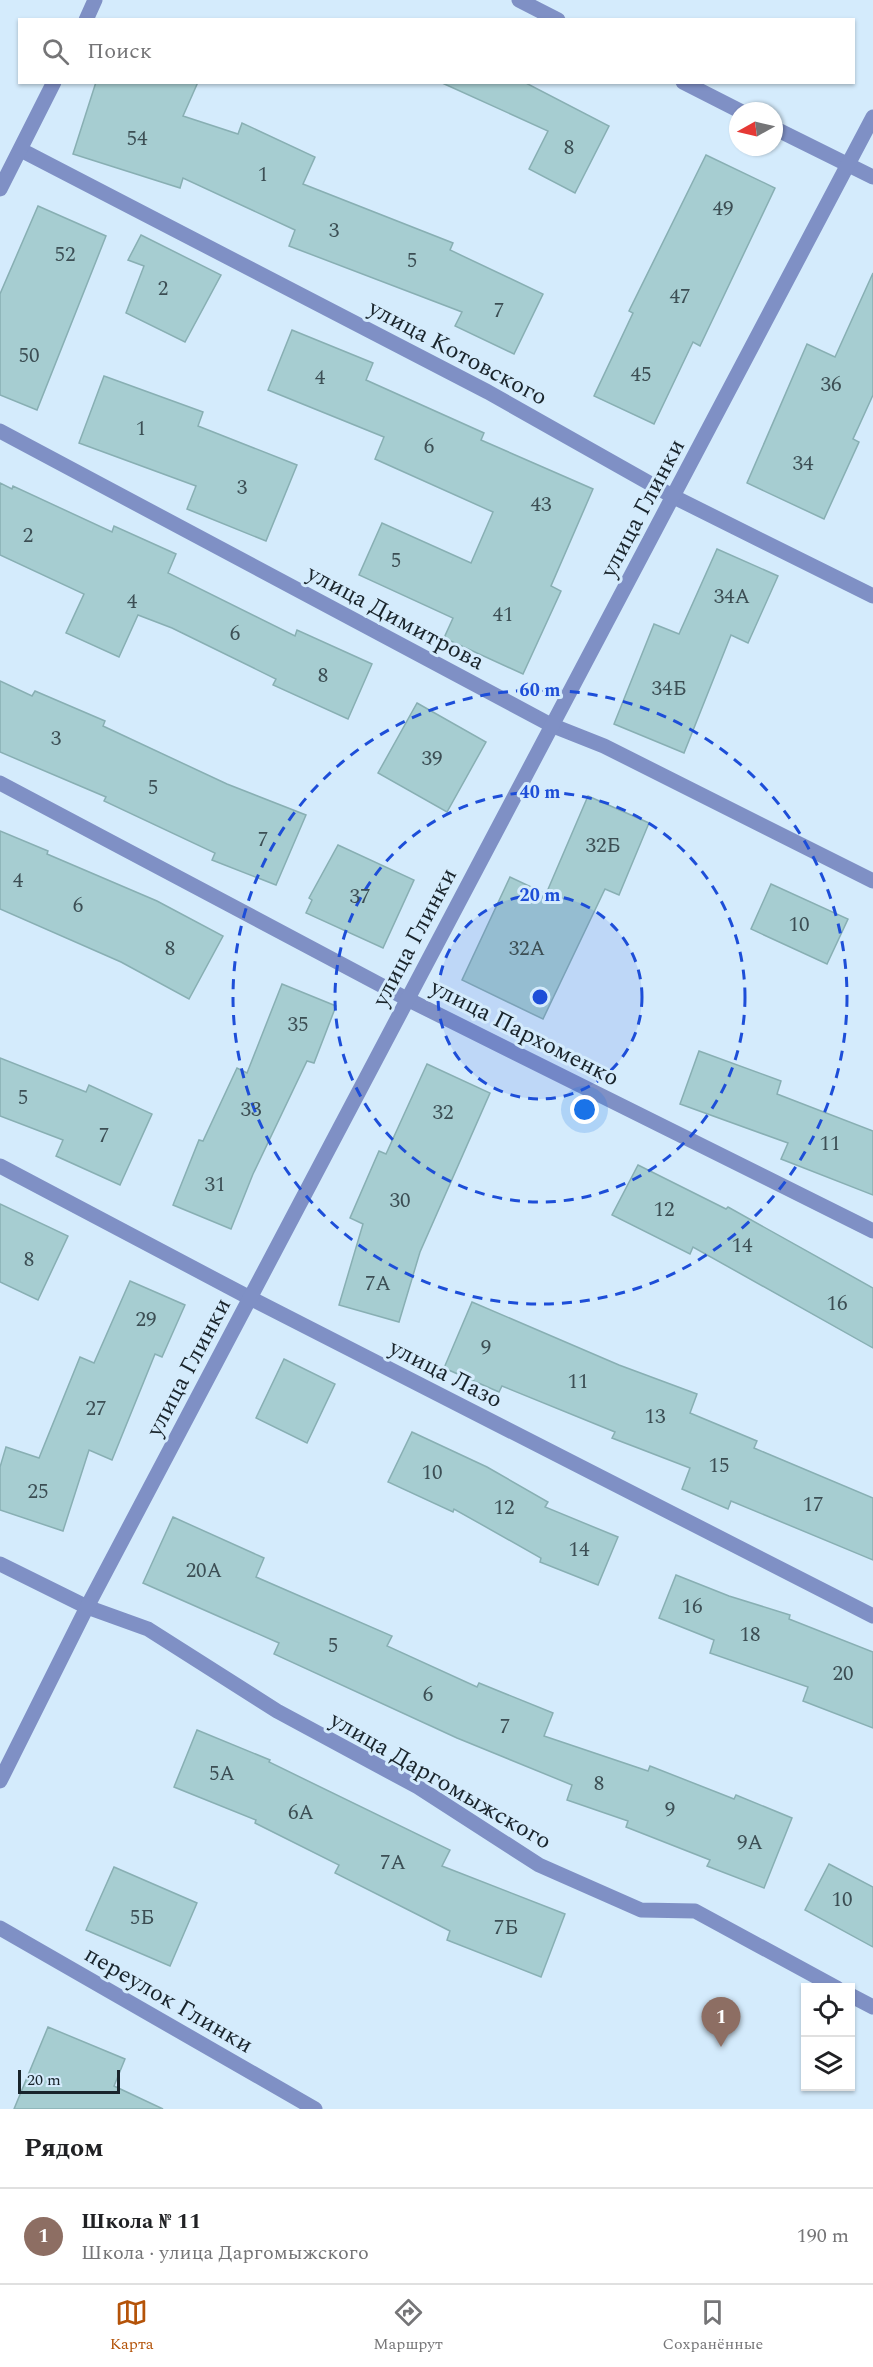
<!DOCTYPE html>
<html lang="ru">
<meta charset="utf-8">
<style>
body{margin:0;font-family:Spectral,serif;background:#f2f2f2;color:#202124}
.controls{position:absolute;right:18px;bottom:18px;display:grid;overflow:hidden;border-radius:0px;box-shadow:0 2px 4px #0004}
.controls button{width:54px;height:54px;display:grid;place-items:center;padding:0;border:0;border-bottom:2px solid #e0e0e0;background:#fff;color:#202124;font:30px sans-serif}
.compass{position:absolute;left:729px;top:102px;width:54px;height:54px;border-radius:50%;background:#fff;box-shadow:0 2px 4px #0004;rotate:262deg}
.scale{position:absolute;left:18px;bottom:15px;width:102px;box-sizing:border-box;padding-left:6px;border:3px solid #19242b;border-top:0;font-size:16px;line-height:21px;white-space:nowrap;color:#19242b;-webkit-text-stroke:4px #d4ebfc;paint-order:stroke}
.you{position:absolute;left:585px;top:1110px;width:21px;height:21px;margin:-15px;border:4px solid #fff;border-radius:50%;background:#1a73e8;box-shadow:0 0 0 9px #1a73e833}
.badge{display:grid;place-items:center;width:39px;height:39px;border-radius:50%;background:#b45309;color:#fff;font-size:20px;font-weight:700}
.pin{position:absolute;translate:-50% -50px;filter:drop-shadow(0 2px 3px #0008)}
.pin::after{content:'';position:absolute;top:32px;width:21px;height:18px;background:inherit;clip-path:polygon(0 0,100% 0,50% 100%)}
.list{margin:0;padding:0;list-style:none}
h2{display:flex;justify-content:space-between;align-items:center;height:78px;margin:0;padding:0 24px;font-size:26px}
h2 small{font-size:20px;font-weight:400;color:#757577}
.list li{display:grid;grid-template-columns:39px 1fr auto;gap:18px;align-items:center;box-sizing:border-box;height:96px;padding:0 24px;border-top:2px solid #e0e0e0}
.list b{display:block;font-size:22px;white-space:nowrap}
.list p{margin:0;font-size:20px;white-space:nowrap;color:#757577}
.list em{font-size:20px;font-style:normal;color:#757577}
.icon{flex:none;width:33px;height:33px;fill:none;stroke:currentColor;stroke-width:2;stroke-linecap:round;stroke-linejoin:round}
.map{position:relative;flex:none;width:873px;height:2109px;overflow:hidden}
.search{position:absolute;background:#fff;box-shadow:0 2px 4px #0004;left:18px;right:18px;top:18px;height:66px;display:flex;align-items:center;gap:15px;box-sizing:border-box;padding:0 21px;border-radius:0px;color:#757577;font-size:22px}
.sheet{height:174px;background:#fff}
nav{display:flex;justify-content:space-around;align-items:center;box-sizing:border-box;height:84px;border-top:2px solid #e0e0e0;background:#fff;font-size:16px;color:#757577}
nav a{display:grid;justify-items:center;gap:3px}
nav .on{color:#b45309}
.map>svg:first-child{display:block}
</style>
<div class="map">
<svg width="873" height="2109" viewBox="0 0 873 2109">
<rect width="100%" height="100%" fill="#d4ebfc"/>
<g fill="#a6cdd1" stroke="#88afb3" stroke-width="1.5">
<polygon points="96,82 198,82 183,116 238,134 242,123 315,157 303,184 453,243 450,250 543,294 514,354 455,326 462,312 289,246 295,230 183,178 180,188 73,154"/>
<polygon points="440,82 524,82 609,126 575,193 529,169 548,131"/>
<polygon points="706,155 775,188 700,346 693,342 654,424 594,396 633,313 629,311"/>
<polygon points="38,206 106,236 37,410 0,395 0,294"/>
<polygon points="141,235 221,275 185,342 126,313 144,266 128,260"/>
<polygon points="873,273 873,395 853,439 859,442 824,519 747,483 807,344 835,357"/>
<polygon points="292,330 373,363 366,380 484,433 481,440 593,489 551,586 561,591 523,674 444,638 453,618 359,575 382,523 471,563 493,512 375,459 384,437 268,390"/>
<polygon points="104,376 203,412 198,426 297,465 266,541 187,509 196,486 79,443"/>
<polygon points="0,483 12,489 13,486 112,532 114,526 176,554 168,573 295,636 297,630 372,664 348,719 273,685 276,679 172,628 138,615 119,657 66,633 84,594 0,555"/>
<polygon points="717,549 778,576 748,643 731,635 684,753 614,724 654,624 679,634"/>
<polygon points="0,681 32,696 35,691 105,721 103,726 227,784 306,815 276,885 212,860 215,853 104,801 106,797 0,752"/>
<polygon points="417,703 486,742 447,812 378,773"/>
<polygon points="588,796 649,823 619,895 605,889 543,1019 462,980 510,877 546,894"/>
<polygon points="0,831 48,851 47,854 157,901 223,936 189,999 121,962 0,909"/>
<polygon points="338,845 414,880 383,948 306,913 312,900 309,898"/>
<polygon points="771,884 848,919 827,964 751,929"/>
<polygon points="282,984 336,1006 314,1063 307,1061 253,1174 231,1229 173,1205 199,1140 203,1141 237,1068 247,1073"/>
<polygon points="699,1051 781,1081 777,1094 873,1131 873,1195 781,1159 788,1143 680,1104"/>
<polygon points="0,1058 86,1092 89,1085 152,1114 120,1185 56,1156 63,1140 0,1116"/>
<polygon points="427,1064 490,1093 420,1252 399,1322 339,1305 363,1224 350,1218 379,1151 386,1154"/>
<polygon points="638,1165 726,1209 728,1207 873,1288 873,1348 693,1247 690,1254 612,1215"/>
<polygon points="0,1204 68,1236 38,1300 0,1282"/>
<polygon points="130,1281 185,1305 162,1357 155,1354 112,1460 89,1450 63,1531 0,1510 0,1467 6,1447 39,1458 80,1357 94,1363"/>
<polygon points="472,1302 619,1365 697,1394 690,1413 757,1441 754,1448 873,1498 873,1560 731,1501 728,1509 682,1489 690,1468 612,1438 615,1432 502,1386 499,1392 444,1368"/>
<polygon points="284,1359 335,1384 307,1443 256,1418"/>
<polygon points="412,1432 487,1467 548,1502 545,1507 618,1537 598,1585 540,1562 541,1558 454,1509 453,1512 388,1482"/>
<polygon points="173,1517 264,1558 256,1577 392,1636 387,1646 477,1687 479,1683 553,1713 544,1736 648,1771 650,1766 734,1799 736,1795 792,1818 764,1888 707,1866 710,1860 626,1827 628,1821 567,1800 572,1785 457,1738 274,1654 279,1643 143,1583"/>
<polygon points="676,1575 729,1596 790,1615 789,1619 873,1652 873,1728 803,1701 808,1687 710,1653 714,1640 659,1618"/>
<polygon points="197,1730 270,1760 269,1762 450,1850 442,1866 565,1914 541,1977 447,1940 450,1931 335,1873 339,1865 255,1823 256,1820 174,1787"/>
<polygon points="829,1864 873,1887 873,1947 805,1910"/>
<polygon points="114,1867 197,1903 170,1966 86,1930"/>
<polygon points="48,2027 125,2059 114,2086 163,2109 14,2109"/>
</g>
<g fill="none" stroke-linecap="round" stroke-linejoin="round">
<g stroke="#7f90c5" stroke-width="15">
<polyline points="519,0 558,20"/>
<polyline points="86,20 95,0"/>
<polyline points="683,82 740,111"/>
<polyline points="774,128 873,177"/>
<polyline points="21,150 488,392 674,497 873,596"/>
<polyline points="0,189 54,82"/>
<polyline points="0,431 551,725 604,746 873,881"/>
<polyline points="0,783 407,999 873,1231"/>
<polyline points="0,1166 250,1298 873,1616"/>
<polyline points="0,1564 87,1607 148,1629 277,1711 418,1787 539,1865 641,1910 695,1911 837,1988"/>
<polyline points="0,1781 87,1607 873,117"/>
<polyline points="0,1928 315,2109"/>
<polyline points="850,1995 873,2007"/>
</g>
</g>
<circle cx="540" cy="997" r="102" fill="#1d4ed8" fill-opacity=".12"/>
<g fill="none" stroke="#1d4ed8" stroke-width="3" stroke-dasharray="10 8">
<circle cx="540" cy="997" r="102"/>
<circle cx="540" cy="997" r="205"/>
<circle cx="540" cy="997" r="307"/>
</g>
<g text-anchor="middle" stroke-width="6" stroke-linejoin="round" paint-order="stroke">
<g font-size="21" fill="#3c4e54">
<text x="137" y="145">54</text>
<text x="569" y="154">8</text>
<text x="263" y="181">1</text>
<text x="723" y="215">49</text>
<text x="334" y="237">3</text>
<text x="65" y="261">52</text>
<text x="412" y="267">5</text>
<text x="163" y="295">2</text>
<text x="680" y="303">47</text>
<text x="499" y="317">7</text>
<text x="29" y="362">50</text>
<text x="641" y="381">45</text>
<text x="320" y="384">4</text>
<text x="831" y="391">36</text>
<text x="141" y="435">1</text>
<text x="429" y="453">6</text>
<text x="803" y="470">34</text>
<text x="242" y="494">3</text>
<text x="541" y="511">43</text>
<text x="28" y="542">2</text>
<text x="396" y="567">5</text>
<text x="732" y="603">34А</text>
<text x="132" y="608">4</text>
<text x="503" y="621">41</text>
<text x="235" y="640">6</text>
<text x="323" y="682">8</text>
<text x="669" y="695">34Б</text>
<text x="56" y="745">3</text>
<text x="432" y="765">39</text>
<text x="153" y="794">5</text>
<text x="263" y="846">7</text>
<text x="603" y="852">32Б</text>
<text x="18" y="887">4</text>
<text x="360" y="903">37</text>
<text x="78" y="912">6</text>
<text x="799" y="931">10</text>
<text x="170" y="955">8</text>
<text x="527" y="955">32А</text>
<text x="298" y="1031">35</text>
<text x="23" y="1104">5</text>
<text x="251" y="1116">33</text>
<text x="443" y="1119">32</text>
<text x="104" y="1142">7</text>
<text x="830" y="1150">11</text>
<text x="215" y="1191">31</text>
<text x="400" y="1207">30</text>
<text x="664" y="1216">12</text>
<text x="742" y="1252">14</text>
<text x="29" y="1266">8</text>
<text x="378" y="1290">7А</text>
<text x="837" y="1310">16</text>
<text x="146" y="1326">29</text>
<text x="486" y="1354">9</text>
<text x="578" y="1388">11</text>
<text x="96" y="1415">27</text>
<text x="655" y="1423">13</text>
<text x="719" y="1472">15</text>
<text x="432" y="1479">10</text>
<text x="38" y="1498">25</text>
<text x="813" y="1511">17</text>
<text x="504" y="1514">12</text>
<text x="579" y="1556">14</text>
<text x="204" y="1577">20А</text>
<text x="692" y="1613">16</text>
<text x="750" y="1641">18</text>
<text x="333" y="1652">5</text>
<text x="843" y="1680">20</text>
<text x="428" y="1701">6</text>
<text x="505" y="1733">7</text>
<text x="222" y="1780">5А</text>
<text x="599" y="1790">8</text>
<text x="670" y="1816">9</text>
<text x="301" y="1819">6А</text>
<text x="750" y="1849">9А</text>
<text x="393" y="1869">7А</text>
<text x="842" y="1906">10</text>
<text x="142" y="1924">5Б</text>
<text x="506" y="1934">7Б</text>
</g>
<g font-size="24" fill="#19242b" stroke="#d4ebfc">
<text transform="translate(458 352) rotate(28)" y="8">улица Котовского</text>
<text transform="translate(642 508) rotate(-62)" y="8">улица Глинки</text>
<text transform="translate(396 617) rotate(28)" y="8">улица Димитрова</text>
<text transform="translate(414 937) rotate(-62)" y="8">улица Глинки</text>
<text transform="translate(525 1032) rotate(27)" y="8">улица Пархоменко</text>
<text transform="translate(188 1367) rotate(-62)" y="8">улица Глинки</text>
<text transform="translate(446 1373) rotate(27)" y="8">улица Лазо</text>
<text transform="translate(441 1780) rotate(30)" y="8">улица Даргомыжского</text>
<text transform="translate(169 1999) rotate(30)" y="8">переулок Глинки</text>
</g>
</g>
<circle cx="540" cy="997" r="9" fill="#1d4ed8" stroke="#d4ebfc" stroke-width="3"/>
<g font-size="18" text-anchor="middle" font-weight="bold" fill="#1d4ed8" stroke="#d4ebfc" stroke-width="6" stroke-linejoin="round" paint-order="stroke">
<text x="540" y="696">60 m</text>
<text x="540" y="798">40 m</text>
<text x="540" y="901">20 m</text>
</g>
</svg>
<div class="controls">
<button><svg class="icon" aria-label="locate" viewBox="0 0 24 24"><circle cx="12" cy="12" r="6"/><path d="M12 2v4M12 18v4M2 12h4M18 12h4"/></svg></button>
<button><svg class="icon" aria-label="layers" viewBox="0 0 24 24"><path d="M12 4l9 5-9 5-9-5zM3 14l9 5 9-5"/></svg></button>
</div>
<svg class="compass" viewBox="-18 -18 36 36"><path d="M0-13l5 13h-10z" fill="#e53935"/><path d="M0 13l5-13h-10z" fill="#757577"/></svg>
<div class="scale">20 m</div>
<div class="you"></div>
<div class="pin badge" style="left:721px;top:2047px;background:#8d6e63">1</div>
<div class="search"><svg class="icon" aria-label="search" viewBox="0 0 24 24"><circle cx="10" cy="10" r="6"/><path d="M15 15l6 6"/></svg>Поиск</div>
</div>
<section class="sheet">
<h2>Рядом<small></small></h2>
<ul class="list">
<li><span class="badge" style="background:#8d6e63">1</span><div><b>Школа № 11</b><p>Школа · улица Даргомыжского</p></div><em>190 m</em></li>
</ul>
</section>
<nav>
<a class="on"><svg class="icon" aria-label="map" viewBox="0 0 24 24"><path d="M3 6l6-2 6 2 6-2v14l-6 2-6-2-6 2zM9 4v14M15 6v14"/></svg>Карта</a>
<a><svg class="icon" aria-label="directions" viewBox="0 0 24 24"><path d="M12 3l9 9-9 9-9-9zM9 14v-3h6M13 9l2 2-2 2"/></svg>Маршрут</a>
<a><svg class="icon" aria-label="saved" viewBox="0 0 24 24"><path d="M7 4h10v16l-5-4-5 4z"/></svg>Сохранённые</a>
</nav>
